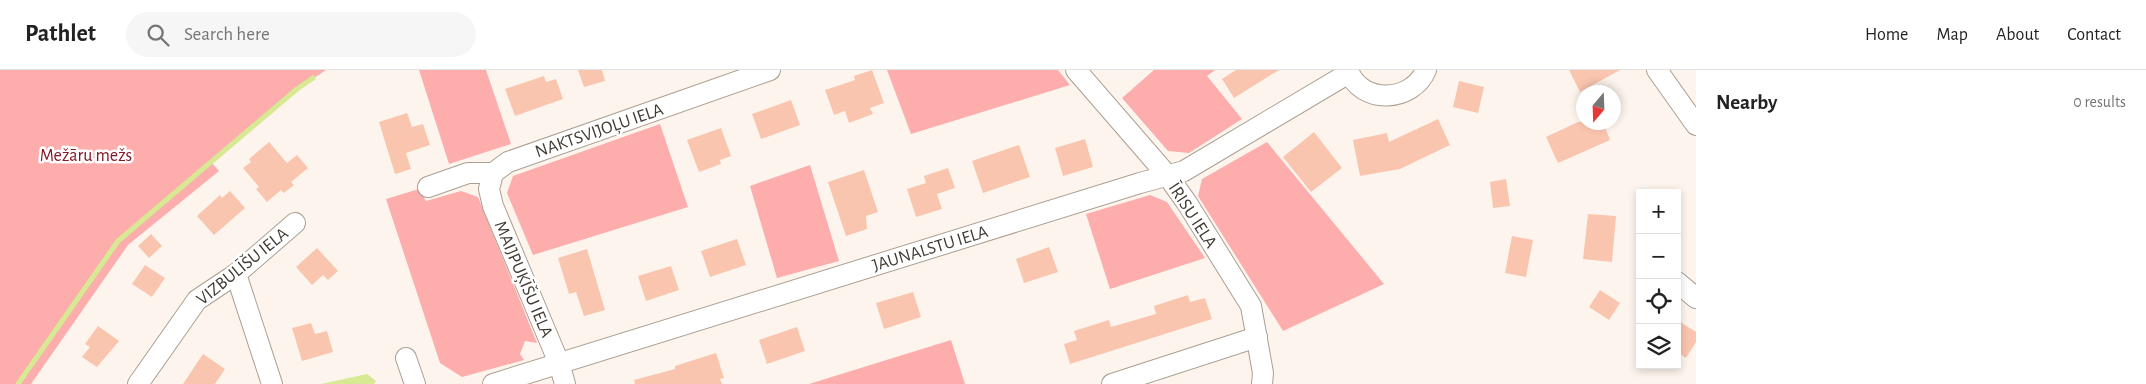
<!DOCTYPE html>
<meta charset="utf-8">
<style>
body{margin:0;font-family:"Alegreya Sans",sans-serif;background:#f6f6f6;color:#222}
.controls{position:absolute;right:15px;bottom:15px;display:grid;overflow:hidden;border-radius:0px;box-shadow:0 2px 8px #0003}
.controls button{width:45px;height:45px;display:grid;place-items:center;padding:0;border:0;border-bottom:1px solid #e0e0e0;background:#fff;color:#222;font:25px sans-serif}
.compass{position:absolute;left:1576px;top:15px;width:45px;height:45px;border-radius:50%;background:#fff;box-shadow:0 2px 8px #0003;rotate:199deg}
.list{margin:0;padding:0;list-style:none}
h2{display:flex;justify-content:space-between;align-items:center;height:65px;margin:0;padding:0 20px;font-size:21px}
h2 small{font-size:16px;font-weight:400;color:#767676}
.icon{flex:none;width:28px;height:28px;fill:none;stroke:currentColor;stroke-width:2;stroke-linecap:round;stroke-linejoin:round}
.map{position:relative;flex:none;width:1696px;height:314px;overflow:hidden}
header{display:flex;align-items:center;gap:30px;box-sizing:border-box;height:70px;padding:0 25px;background:#fff;border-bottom:1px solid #e0e0e0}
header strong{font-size:24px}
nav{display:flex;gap:28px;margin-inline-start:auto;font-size:18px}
.search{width:350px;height:45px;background:#f6f6f6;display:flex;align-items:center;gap:12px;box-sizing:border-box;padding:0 18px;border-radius:28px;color:#767676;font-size:19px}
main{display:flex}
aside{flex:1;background:#fff}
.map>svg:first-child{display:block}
</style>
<header>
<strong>Pathlet</strong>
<div class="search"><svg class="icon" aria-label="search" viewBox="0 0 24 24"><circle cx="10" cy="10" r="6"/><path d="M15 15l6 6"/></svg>Search here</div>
<nav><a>Home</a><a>Map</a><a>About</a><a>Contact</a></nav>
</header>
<main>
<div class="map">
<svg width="1696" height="314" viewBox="0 0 1696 314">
<rect width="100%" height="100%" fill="#fdf5ed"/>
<g fill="#fcadac">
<polygon points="0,0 326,0 297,19 211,92 219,101 128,175 31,314 0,314"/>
<polygon points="419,0 486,0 511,74 449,94"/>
<polygon points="887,0 1058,0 1070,15 911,64"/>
<polygon points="1154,0 1215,0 1207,6 1242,49 1189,83 1168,81 1122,28"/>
<polygon points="660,54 688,137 533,185 507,123 513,106"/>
<polygon points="1267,72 1384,214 1283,261 1198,126 1202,109"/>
<polygon points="810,95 839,191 777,208 750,116"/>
<polygon points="419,119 426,131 461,121 478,127 537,273 525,271 520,284 524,290 462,307 440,293 386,129"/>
<polygon points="1150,125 1167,132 1205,188 1110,219 1086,144"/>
<polygon points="951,270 965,314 809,314"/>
</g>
<polygon fill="#d7e992" points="367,304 376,311 374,314 321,314"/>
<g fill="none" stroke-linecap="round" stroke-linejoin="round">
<polyline stroke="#d7e992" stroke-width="5" points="18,314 118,171 297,19 313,8"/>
</g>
<g fill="#f9c5af">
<polygon points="578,0 602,0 605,11 584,17"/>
<polygon points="872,0 884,33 870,38 873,44 849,53 845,41 834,45 825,20 855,10 854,6"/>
<polygon points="1236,0 1279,0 1234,28 1222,9"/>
<polygon points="1569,0 1620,0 1580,22"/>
<polygon points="544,6 546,12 556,9 563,29 515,46 505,19"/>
<polygon points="1459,11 1484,17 1478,43 1453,37"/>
<polygon points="791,30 800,55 761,69 752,44"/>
<polygon points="407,43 412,57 423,54 430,75 406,83 411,99 395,104 379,52"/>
<polygon points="1438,49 1450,75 1400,99 1360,106 1353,70 1387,63 1389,72"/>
<polygon points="1578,52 1603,52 1610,70 1558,93 1546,67"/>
<polygon points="721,58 731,86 720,90 721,94 699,102 687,70"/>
<polygon points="1314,62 1342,98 1311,122 1283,87"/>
<polygon points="1085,69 1093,97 1063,106 1055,78"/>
<polygon points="269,72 287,93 297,85 308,98 291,112 294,115 284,123 281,120 267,132 256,119 259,117 243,98 251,92 249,89"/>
<polygon points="1019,75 1030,107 983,123 972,91"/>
<polygon points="948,98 955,118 937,124 942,139 916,147 907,119 926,113 924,106"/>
<polygon points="864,100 878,142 866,146 867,159 846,166 828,112"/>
<polygon points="1506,109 1510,136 1493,138 1490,112"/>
<polygon points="230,121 245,138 214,165 197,146 220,125 222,128"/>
<polygon points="1588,144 1616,146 1612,192 1583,189"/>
<polygon points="151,164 162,176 149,188 138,176"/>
<polygon points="1512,166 1533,170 1526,207 1505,203"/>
<polygon points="737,169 746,195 710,207 701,181"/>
<polygon points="1049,177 1058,202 1024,213 1016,189"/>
<polygon points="317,178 338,201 328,210 323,205 312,215 296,197"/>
<polygon points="587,179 605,240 584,246 576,222 569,224 558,188"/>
<polygon points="145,195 165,208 152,227 132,214"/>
<polygon points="671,196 679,220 646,231 638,206"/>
<polygon points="1600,220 1620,233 1609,250 1589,237"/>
<polygon points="913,222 921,247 884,259 876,233"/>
<polygon points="1188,225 1190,232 1205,228 1212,249 1070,294 1064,274 1077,270 1074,261 1109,250 1111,257 1156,244 1154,236"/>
<polygon points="1677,250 1696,262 1696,272 1686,288 1677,282"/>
<polygon points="311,253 315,264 327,261 333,282 302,291 292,258"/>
<polygon points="98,256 119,271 97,297 82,287 90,277 85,274"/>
<polygon points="797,257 805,281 767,294 759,270"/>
<polygon points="716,283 724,308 720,309 722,314 635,314 634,310 675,299 675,296"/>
<polygon points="203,284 225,299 215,314 183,314"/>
</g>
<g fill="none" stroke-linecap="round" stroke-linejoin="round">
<g stroke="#ab9f92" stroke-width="22">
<g id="street">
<polyline points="1076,0 1167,105 1187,133 1251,236 1263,303 1262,314"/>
<path d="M1348,0C1361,35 1412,33 1426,0"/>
<polyline points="1657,0 1696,55"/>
<polyline points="493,103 489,119 493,136 559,293 565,314"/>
<polyline points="428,117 468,103 493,103 508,92 770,0"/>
<polyline points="236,204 272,314"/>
<polyline points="1677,212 1696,228"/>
<polyline points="406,288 415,314"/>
<polyline points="138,314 197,230 236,204 295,153"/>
<polyline points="493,314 1140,113 1184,101 1349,3"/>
<polyline points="1112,314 1257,267"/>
</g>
</g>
<use href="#street" stroke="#fff" stroke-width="20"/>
</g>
<g text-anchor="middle" stroke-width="5" stroke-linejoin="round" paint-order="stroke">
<g font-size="18" fill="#3f3a34" stroke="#fff">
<text transform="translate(599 60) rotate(-19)" y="6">NAKTSVIJOĻU IELA</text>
<text transform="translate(1193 145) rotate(57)" y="6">ĪRISU IELA</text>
<text transform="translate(930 178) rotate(-17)" y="6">JAUNALSTU IELA</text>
<text transform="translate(242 196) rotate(-39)" y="6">VIZBULĪŠU IELA</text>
<text transform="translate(524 209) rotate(67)" y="6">MAIJPUĶĪŠU IELA</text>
</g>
<g font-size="18" fill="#841827" stroke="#fff">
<text x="86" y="91">Mežāru mežs</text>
</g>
</g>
</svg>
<div class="controls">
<button>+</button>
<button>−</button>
<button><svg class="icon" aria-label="locate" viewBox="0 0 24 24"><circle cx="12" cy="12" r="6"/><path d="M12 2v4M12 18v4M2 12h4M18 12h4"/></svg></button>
<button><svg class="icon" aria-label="layers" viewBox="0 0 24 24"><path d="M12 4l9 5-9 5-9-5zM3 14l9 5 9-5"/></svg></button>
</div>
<svg class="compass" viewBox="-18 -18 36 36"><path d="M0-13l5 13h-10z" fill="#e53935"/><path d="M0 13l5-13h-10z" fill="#767676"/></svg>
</div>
<aside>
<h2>Nearby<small>0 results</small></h2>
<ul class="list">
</ul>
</aside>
</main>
